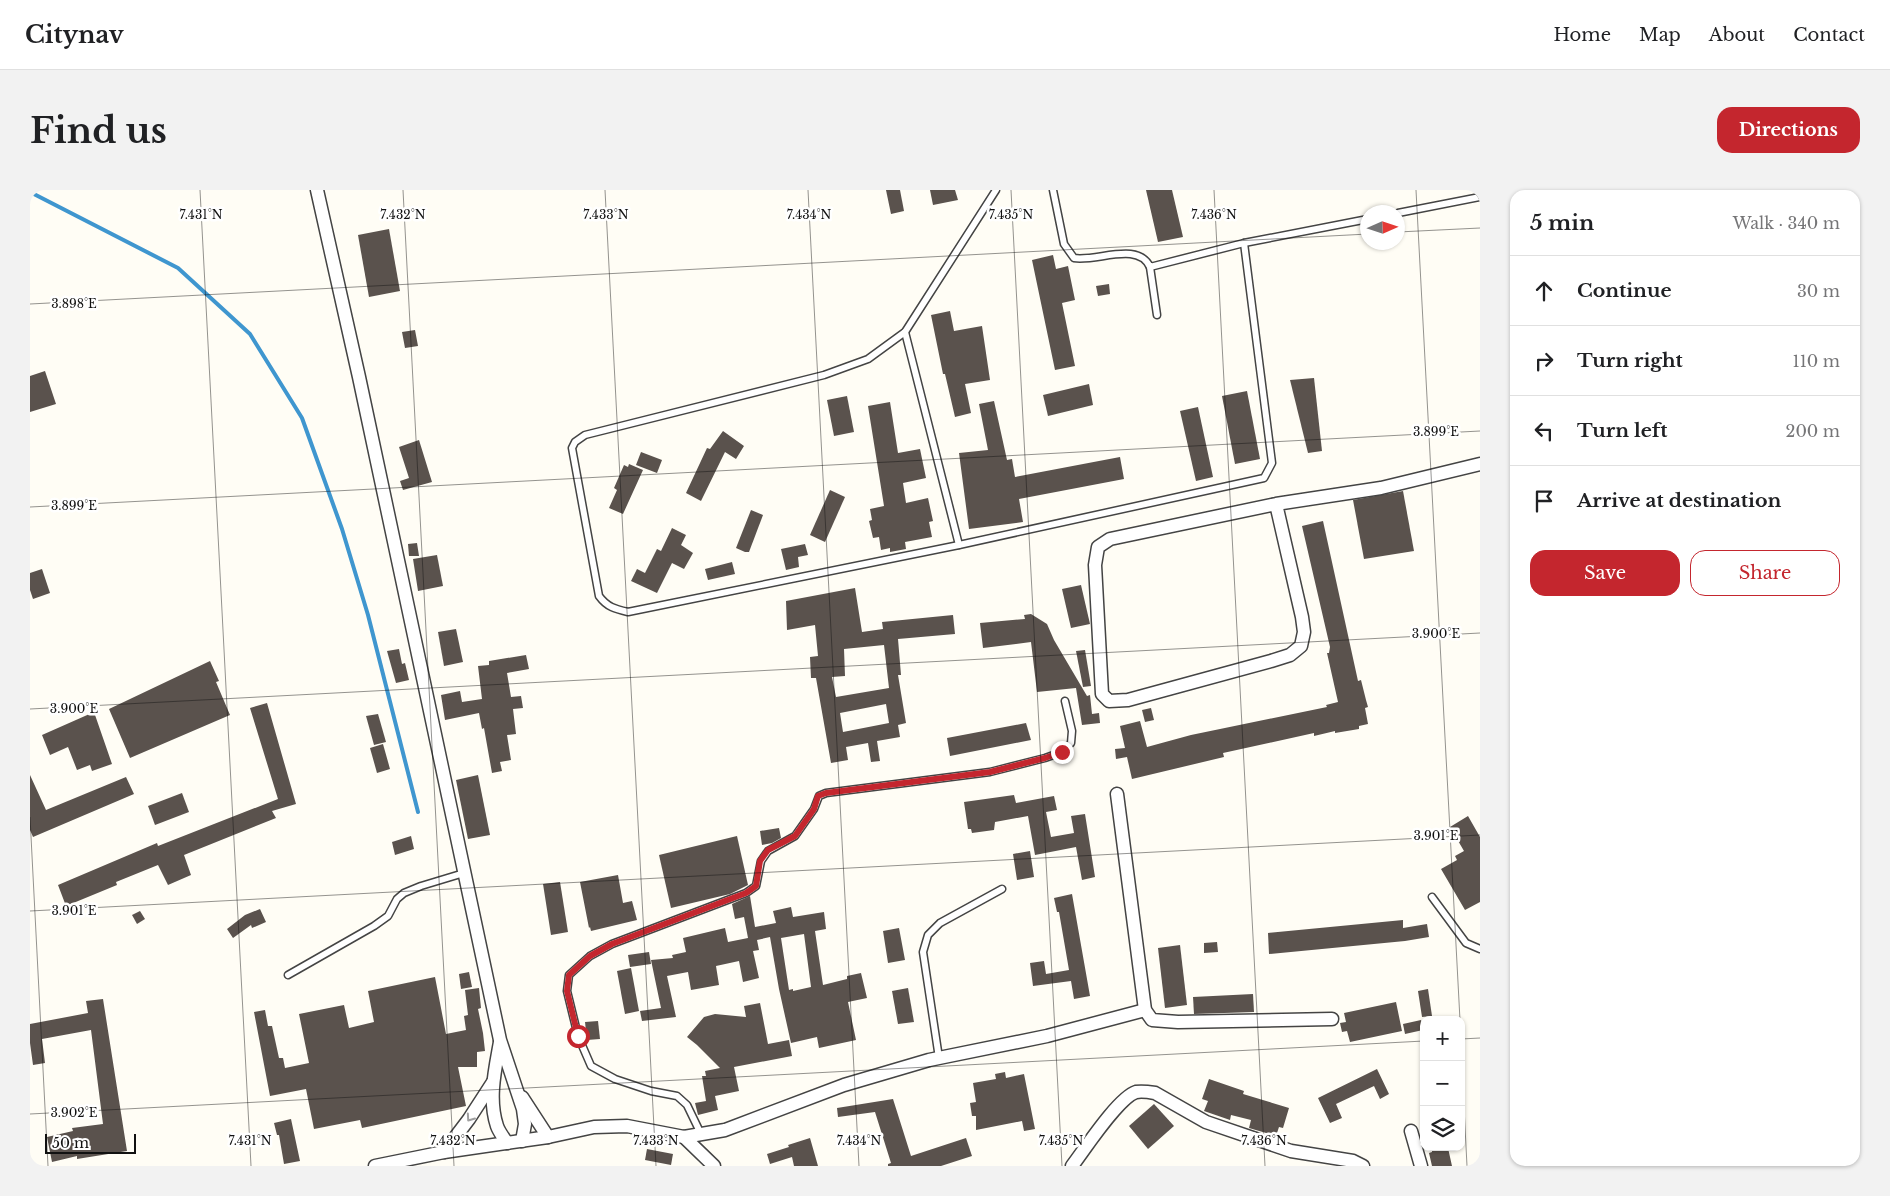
<!DOCTYPE html>
<meta charset="utf-8">
<style>
body{margin:0;font-family:"Libre Baskerville",serif;background:#f2f2f2;color:#202124}
.controls{position:absolute;right:15px;bottom:15px;display:grid;overflow:hidden;border-radius:10px;box-shadow:0 1px 4px #0004}
.controls button{width:45px;height:45px;display:grid;place-items:center;padding:0;border:0;border-bottom:1px solid #e0e0e0;background:#fff;color:#202124;font:25px sans-serif}
.compass{position:absolute;left:1330px;top:15px;width:45px;height:45px;border-radius:50%;background:#fff;box-shadow:0 1px 4px #0004;rotate:87deg}
.scale{position:absolute;left:15px;bottom:12px;width:91px;box-sizing:border-box;padding-left:5px;border:2px solid #111;border-top:0;font-size:14px;line-height:18px;white-space:nowrap;color:#111;-webkit-text-stroke:4px #fff;paint-order:stroke}
.stop{position:absolute;width:15px;height:15px;margin:-11px;border:4px solid #c4262e;border-radius:50%;background:#fff}
.stop.end{background:#c4262e;border-color:#fff;box-shadow:0 1px 5px #0008}
.list{margin:0;padding:0;list-style:none}
h2{display:flex;justify-content:space-between;align-items:center;height:65px;margin:0;padding:0 20px;font-size:21px}
h2 small{font-size:16px;font-weight:400;color:#757577}
.list li{display:grid;grid-template-columns:32px 1fr auto;gap:15px;align-items:center;box-sizing:border-box;height:70px;padding:0 20px;border-top:1px solid #e0e0e0}
.list b{display:block;font-size:19px;white-space:nowrap}
.list em{font-size:16px;font-style:normal;color:#757577}
.actions{display:flex;gap:10px;padding:15px 20px}
.actions a{flex:1;padding:11px 0;border:1px solid #c4262e;border-radius:15px;text-align:center;font-size:18px;color:#c4262e}
.actions .main{background:#c4262e;color:#fff}
.icon{flex:none;width:28px;height:28px;fill:none;stroke:currentColor;stroke-width:2;stroke-linecap:round;stroke-linejoin:round}
.map{position:relative;flex:none;width:1450px;height:976px;overflow:hidden;border-radius:15px}
header{display:flex;align-items:center;gap:30px;box-sizing:border-box;height:70px;padding:0 25px;background:#fff;border-bottom:1px solid #e0e0e0}
header strong{font-size:24px}
nav{display:flex;gap:28px;margin-inline-start:auto;font-size:18px}
.intro{display:flex;align-items:center;justify-content:space-between;box-sizing:border-box;height:120px;padding:0 30px}
h1{margin:0;font-size:35px}
.button{padding:12px 22px;border-radius:15px;background:#c4262e;color:#fff;font-size:18px;font-weight:700}
main{display:flex;gap:30px;padding:0 30px}
aside{flex:1;background:#fff;border-radius:15px;box-shadow:0 1px 4px #0004}
.map>svg:first-child{display:block}
</style>
<header>
<strong>Citynav</strong>
<nav><a>Home</a><a>Map</a><a>About</a><a>Contact</a></nav>
</header>
<div class="intro"><h1>Find us</h1><a class="button">Directions</a></div>
<main>
<div class="map">
<svg width="1450" height="976" viewBox="0 0 1450 976">
<rect width="100%" height="100%" fill="#fffdf5"/>
<g fill="none" stroke-linecap="round" stroke-linejoin="round">
<polyline stroke="#3f96cf" stroke-width="4" points="0,2 148,78 220,144 272,228 312,339 338,425 388,622"/>
</g>
<g fill="#5a524d" fill-rule="evenodd">
<polygon points="856,0 870,0 874,21 861,24"/>
<polygon points="900,0 925,0 928,10 903,15"/>
<polygon points="1116,0 1142,0 1153,47 1128,52"/>
<polygon points="359,39 370,101 339,107 328,45"/>
<polygon points="1023,65 1026,79 1038,76 1045,110 1032,113 1045,176 1025,180 1002,70"/>
<polygon points="1079,94 1080,104 1068,106 1066,96"/>
<polygon points="920,121 924,141 952,136 960,190 935,194 941,223 925,227 915,184 913,184 901,125"/>
<polygon points="385,140 388,156 375,158 372,142"/>
<polygon points="15,181 26,214 0,222 0,186"/>
<polygon points="1284,188 1292,261 1278,263 1260,190"/>
<polygon points="1059,194 1063,215 1018,226 1013,205"/>
<polygon points="1217,201 1230,269 1205,274 1192,206"/>
<polygon points="817,206 824,242 804,246 797,210"/>
<polygon points="964,211 977,270 982,269 985,287 1090,267 1094,289 989,309 993,332 939,339 929,263 958,260 949,214"/>
<polygon points="860,212 868,263 890,259 896,288 873,293 876,313 898,308 903,331 899,332 902,347 875,352 876,359 860,362 860,358 851,360 849,347 843,348 839,331 842,330 840,319 854,316 838,216"/>
<polygon points="1168,217 1183,287 1166,291 1150,221"/>
<polygon points="693,241 714,256 706,269 695,262 671,311 656,303 677,258 680,259"/>
<polygon points="389,250 402,292 373,300 370,291 379,288 369,257"/>
<polygon points="611,262 632,270 627,283 606,275"/>
<polygon points="599,274 613,280 593,324 579,318 587,300 584,298 594,275 598,277"/>
<polygon points="800,300 815,307 795,352 780,345"/>
<polygon points="1373,301 1384,361 1334,369 1323,310"/>
<polygon points="721,320 733,325 719,362 715,362 706,358"/>
<polygon points="1293,331 1328,491 1331,490 1336,510 1338,517 1335,518 1338,534 1329,536 1329,539 1305,543 1305,541 1284,546 1284,543 1193,563 1194,567 1102,589 1097,567 1086,569 1085,559 1095,558 1090,536 1110,531 1117,557 1161,545 1297,517 1296,515 1308,512 1297,463 1299,463 1300,457 1272,336"/>
<polygon points="642,338 656,345 651,355 663,363 654,379 642,373 627,403 601,391 607,379 615,383 627,359 631,361"/>
<polygon points="387,353 389,366 379,366 378,354"/>
<polygon points="775,354 778,365 768,367 769,377 756,380 751,359"/>
<polygon points="407,365 413,396 388,401 383,369"/>
<polygon points="702,372 705,384 678,390 675,379"/>
<polygon points="12,379 20,403 3,409 0,400 0,383"/>
<polygon points="1051,395 1060,434 1041,438 1032,399"/>
<path d="M825,398L832,442L853,439L852,432L923,425L925,444L868,449L871,485H868L876,533L868,535L870,547L847,551L850,571L841,572L838,553L816,557L818,570L801,573L786,488H781L780,467L788,466L785,435L757,440L756,411ZM854,455L859,498L806,507L802,487L815,486L814,459ZM856,514L859,533L813,542L810,523Z"/>
<polygon points="1001,424 1017,434 1024,450 1057,506 1060,505 1062,524 1069,523 1070,533 1052,535 1046,498 1007,502 1001,452 953,458 950,433 995,429 994,425"/>
<polygon points="426,439 433,472 414,476 408,442"/>
<polygon points="369,459 372,474 375,473 379,490 366,493 357,461"/>
<polygon points="1055,460 1061,496 1053,497 1046,461"/>
<polygon points="496,465 499,479 477,483 481,507 491,506 493,518 483,519 486,544 477,545 481,570 470,572 472,581 462,583 454,538 452,539 449,523 415,530 411,505 430,501 432,512 452,509 448,476 459,475 459,471"/>
<polygon points="180,471 189,491 186,492 200,525 100,568 79,519"/>
<polygon points="237,513 266,614 242,621 246,628 154,665 161,685 138,695 128,675 86,692 87,695 36,716 28,695 127,653 128,656 248,609 220,518"/>
<polygon points="1121,518 1124,530 1115,532 1112,520"/>
<polygon points="64,522 82,574 62,581 60,575 47,580 38,557 20,565 12,545"/>
<polygon points="348,524 356,552 344,555 336,526"/>
<polygon points="996,533 1001,550 920,566 917,548"/>
<polygon points="353,554 360,579 347,583 340,558"/>
<polygon points="0,585 16,620 96,587 104,604 3,647 0,640"/>
<polygon points="448,585 460,645 438,649 426,590"/>
<polygon points="152,603 159,622 125,635 118,616"/>
<polygon points="984,605 986,613 1024,606 1027,620 1016,622 1021,647 1044,643 1041,626 1055,624 1065,687 1052,690 1046,657 1005,665 998,626 965,632 964,640 942,643 941,639 938,639 934,612"/>
<polygon points="1438,626 1450,647 1450,712 1435,720 1411,679 1427,670 1425,666 1434,661 1420,637"/>
<polygon points="749,638 751,648 742,653 732,655 730,641"/>
<polygon points="381,646 384,659 365,665 362,652"/>
<polygon points="707,646 718,695 700,704 641,718 629,665"/>
<polygon points="1000,661 1004,687 987,690 983,664"/>
<polygon points="588,685 593,713 602,711 607,730 561,741 560,737 559,738 550,692"/>
<polygon points="530,692 538,742 521,745 513,694"/>
<polygon points="1042,704 1060,806 1044,809 1041,791 1003,796 1000,773 1014,771 1016,784 1039,780 1029,722 1027,722 1024,708"/>
<path d="M720,706L725,737L746,733L743,721L761,717L763,727L794,722L796,739L785,741L793,795L817,789V786L831,783L837,808L818,812L826,850L789,858L787,847L761,853L749,799L740,747L727,750L729,760L723,761L729,788L713,792L709,771L686,776L689,795L661,800L658,782L637,786L646,827L612,831L610,821L631,818L621,770L643,768L642,765L656,762L653,748L695,738L698,752L718,748L714,727L705,729L702,714ZM774,744L781,797L763,801V799L759,800L751,748Z"/>
<polygon points="230,719 236,732 222,738 221,735 203,748 197,739 215,725"/>
<polygon points="110,721 115,729 107,734 102,725"/>
<polygon points="1373,730 1373,738 1397,734 1399,747 1375,751 1239,764 1238,743"/>
<polygon points="869,738 875,770 858,773 853,741"/>
<polygon points="1187,752 1188,762 1174,763 1174,753"/>
<polygon points="1150,755 1157,815 1135,818 1128,758"/>
<polygon points="619,762 621,774 600,777 598,765"/>
<polygon points="601,778 609,821 595,824 587,781"/>
<polygon points="439,782 442,797 431,799 429,784"/>
<polygon points="405,787 416,844 436,840 434,826 438,825 435,800 449,798 451,818 448,819 453,843 455,861 447,862 447,877 428,877 436,916 332,938 330,930 284,939 276,899 240,906 224,822 235,820 238,836 242,836 249,868 253,868 255,878 279,873 269,824 314,815 319,838 344,832 338,801"/>
<polygon points="878,798 884,832 868,834 862,801"/>
<polygon points="1398,799 1402,826 1392,827 1388,801"/>
<polygon points="1223,804 1224,822 1164,824 1163,807"/>
<polygon points="73,809 97,961 47,969 47,966 22,972 17,947 43,941 42,938 73,934 61,840 12,849 15,873 3,875 0,853 0,834 58,823 56,811"/>
<polygon points="1366,812 1372,841 1320,852 1317,841 1312,842 1310,833 1316,832 1314,823"/>
<polygon points="730,813 738,854 759,850 762,866 704,877 709,901 685,906 688,920 668,925 665,913 676,911 672,886 676,886 675,881 690,878 667,855 657,847 674,827 685,824 716,827 714,816"/>
<polygon points="1391,830 1393,840 1375,844 1373,834"/>
<polygon points="568,831 570,849 557,850 555,832"/>
<polygon points="1347,879 1359,904 1350,909 1344,896 1306,914 1312,928 1300,933 1288,908"/>
<polygon points="975,882 976,888 994,884 1005,939 994,941 992,931 946,940 946,926 942,926 940,913 946,912 943,893 966,889 965,884"/>
<polygon points="1179,889 1214,901 1213,904 1259,918 1253,938 1249,937 1246,946 1219,938 1221,930 1201,925 1200,930 1174,921 1178,911 1172,909"/>
<polygon points="863,909 881,966 936,948 942,966 911,976 858,976 858,974 861,973 845,922 808,927 807,918"/>
<polygon points="1124,914 1144,936 1118,959 1099,936"/>
<polygon points="261,929 270,971 254,974 249,945 247,945 244,933"/>
<polygon points="780,948 788,976 764,976 762,967 740,974 737,964 759,957 758,955"/>
<polygon points="1411,958 1418,958 1422,976 1402,976 1399,963 1402,962 1402,960"/>
<polygon points="617,959 643,964 641,975 615,970"/>
</g>
<g fill="none" stroke-linecap="round" stroke-linejoin="round">
<g stroke="#444" stroke-width="9">
<g id="lane">
<path d="M966,0L875,142L838,169L794,185L555,245L545,252L542,258L569,406C577,417 585,419 598,422L929,355L1234,288L1242,273L1214,53"/>
<path d="M1023,0L1034,54L1044,68C1067,72 1108,51 1120,77L1214,53L1338,29"/>
<polyline points="1368,23 1450,7"/>
<polyline points="1120,77 1127,125"/>
<polyline points="875,142 929,355"/>
<polyline points="1402,707 1436,753 1450,759"/>
<polyline points="258,785 344,736 358,726 367,709 374,703 391,696 434,683"/>
<polyline points="909,868 893,762 898,745 910,733 972,699"/>
<polyline points="671,944 657,915 647,906 621,901 585,889 561,876 548,846 537,801 539,785 560,766 582,754 716,703 726,696 731,671 738,661 765,646 784,619 789,606 796,603 960,582 1015,568 1032,562 1041,553 1042,541 1035,511"/>
</g>
</g>
<g stroke="#444" stroke-width="15">
<g id="street">
<polyline points="287,0 329,187 470,850 493,919 495,934 492,951"/>
<polyline points="1246,314 1272,427 1274,442 1271,456 1260,465 1241,471 1098,510 1079,511 1072,504 1065,375 1068,357 1080,349 1246,314 1351,298 1450,274"/>
<polyline points="1087,604 1115,820 1122,830 1148,832 1302,829"/>
<path d="M470,852C465,880 458,909 467,936C469,942 474,948 477,953"/>
<polyline points="492,907 518,947"/>
<polyline points="1381,941 1391,976"/>
<polyline points="654,947 684,976"/>
<polyline points="414,962 439,929 463,892"/>
<polyline points="345,976 414,962 518,947 564,937 597,936 654,947 695,940 814,895 899,870 1017,846 1115,820"/>
<path d="M1042,976C1055,959 1088,908 1106,902C1112,901 1119,902 1125,903L1176,932L1261,961L1323,971L1333,976"/>
</g>
</g>
<use href="#lane" stroke="#fff" stroke-width="6"/>
<use href="#street" stroke="#fff" stroke-width="12"/>
</g>
<defs><path id="oneway-chevron" d="M-2-3.5L2.5 0L-2 3.5" fill="none" stroke-width="1.6" stroke-linecap="round" stroke-linejoin="round" transform="scale(1.25)"/></defs>
<use stroke="#a0a0a0" href="#oneway-chevron" transform="translate(440 928) rotate(125)"/>
<g fill="none" stroke-linecap="round" stroke-linejoin="round">
<polyline stroke="#c4262e" stroke-width="6" points="548,846 537,801 539,785 560,766 582,754 716,703 726,696 730,671 738,660 765,646 784,619 788,606 796,603 960,582 1015,568 1032,562"/>
</g>
<path fill="none" stroke="#111" stroke-width="1" stroke-opacity="0.45" d="M170,0L221,976M373,0L424,976M575,0L626,976M778,0L829,976M981,0L1032,976M1184,0L1235,976M1386,0L1430,830M1368,42L1450,38M0,114L1338,44M0,317L1450,241M0,519L1450,443M0,627L18,976M0,721L1450,645M1431,849L1450,848M1431,858L1437,976M0,924L1394,851"/>
<g font-size="12" text-anchor="middle" fill="#111" stroke="#fff" stroke-width="5" stroke-linejoin="round" paint-order="stroke">
<text x="171" y="29">7.431°N</text>
<text x="373" y="29">7.432°N</text>
<text x="576" y="29">7.433°N</text>
<text x="779" y="29">7.434°N</text>
<text x="981" y="29">7.435°N</text>
<text x="1184" y="29">7.436°N</text>
<text x="44" y="118">3.898°E</text>
<text x="1406" y="246">3.899°E</text>
<text x="44" y="320">3.899°E</text>
<text x="1406" y="448">3.900°E</text>
<text x="44" y="523">3.900°E</text>
<text x="1406" y="650">3.901°E</text>
<text x="44" y="725">3.901°E</text>
<text x="44" y="927">3.902°E</text>
<text x="220" y="955">7.431°N</text>
<text x="423" y="955">7.432°N</text>
<text x="626" y="955">7.433°N</text>
<text x="829" y="955">7.434°N</text>
<text x="1031" y="955">7.435°N</text>
<text x="1234" y="955">7.436°N</text>
</g>
</svg>
<div class="controls">
<button>+</button>
<button>−</button>
<button><svg class="icon" aria-label="layers" viewBox="0 0 24 24"><path d="M12 4l9 5-9 5-9-5zM3 14l9 5 9-5"/></svg></button>
</div>
<svg class="compass" viewBox="-18 -18 36 36"><path d="M0-13l5 13h-10z" fill="#e53935"/><path d="M0 13l5-13h-10z" fill="#757577"/></svg>
<div class="scale">50 m</div>
<div class="stop" style="left:548px;top:846px"></div>
<div class="stop end" style="left:1032px;top:562px"></div>
</div>
<aside>
<h2>5 min<small>Walk · 340 m</small></h2>
<ul class="list">
<li><svg class="icon" aria-label="ahead" viewBox="0 0 24 24"><path d="M12 20V5M6 11l6-6 6 6"/></svg><div><b>Continue</b></div><em>30 m</em></li>
<li><svg class="icon" aria-label="right" viewBox="0 0 24 24"><path d="M7 20v-9h11M14 6l5 5-5 5"/></svg><div><b>Turn right</b></div><em>110 m</em></li>
<li><svg class="icon" aria-label="left" viewBox="0 0 24 24"><path d="M17 20v-9H6M10 6l-5 5 5 5"/></svg><div><b>Turn left</b></div><em>200 m</em></li>
<li><svg class="icon" aria-label="arrive" viewBox="0 0 24 24"><path d="M6 21V4h12l-3 4 3 4H6"/></svg><div><b>Arrive at destination</b></div></li>
</ul>
<div class="actions"><a class="main">Save</a><a>Share</a></div>
</aside>
</main>
